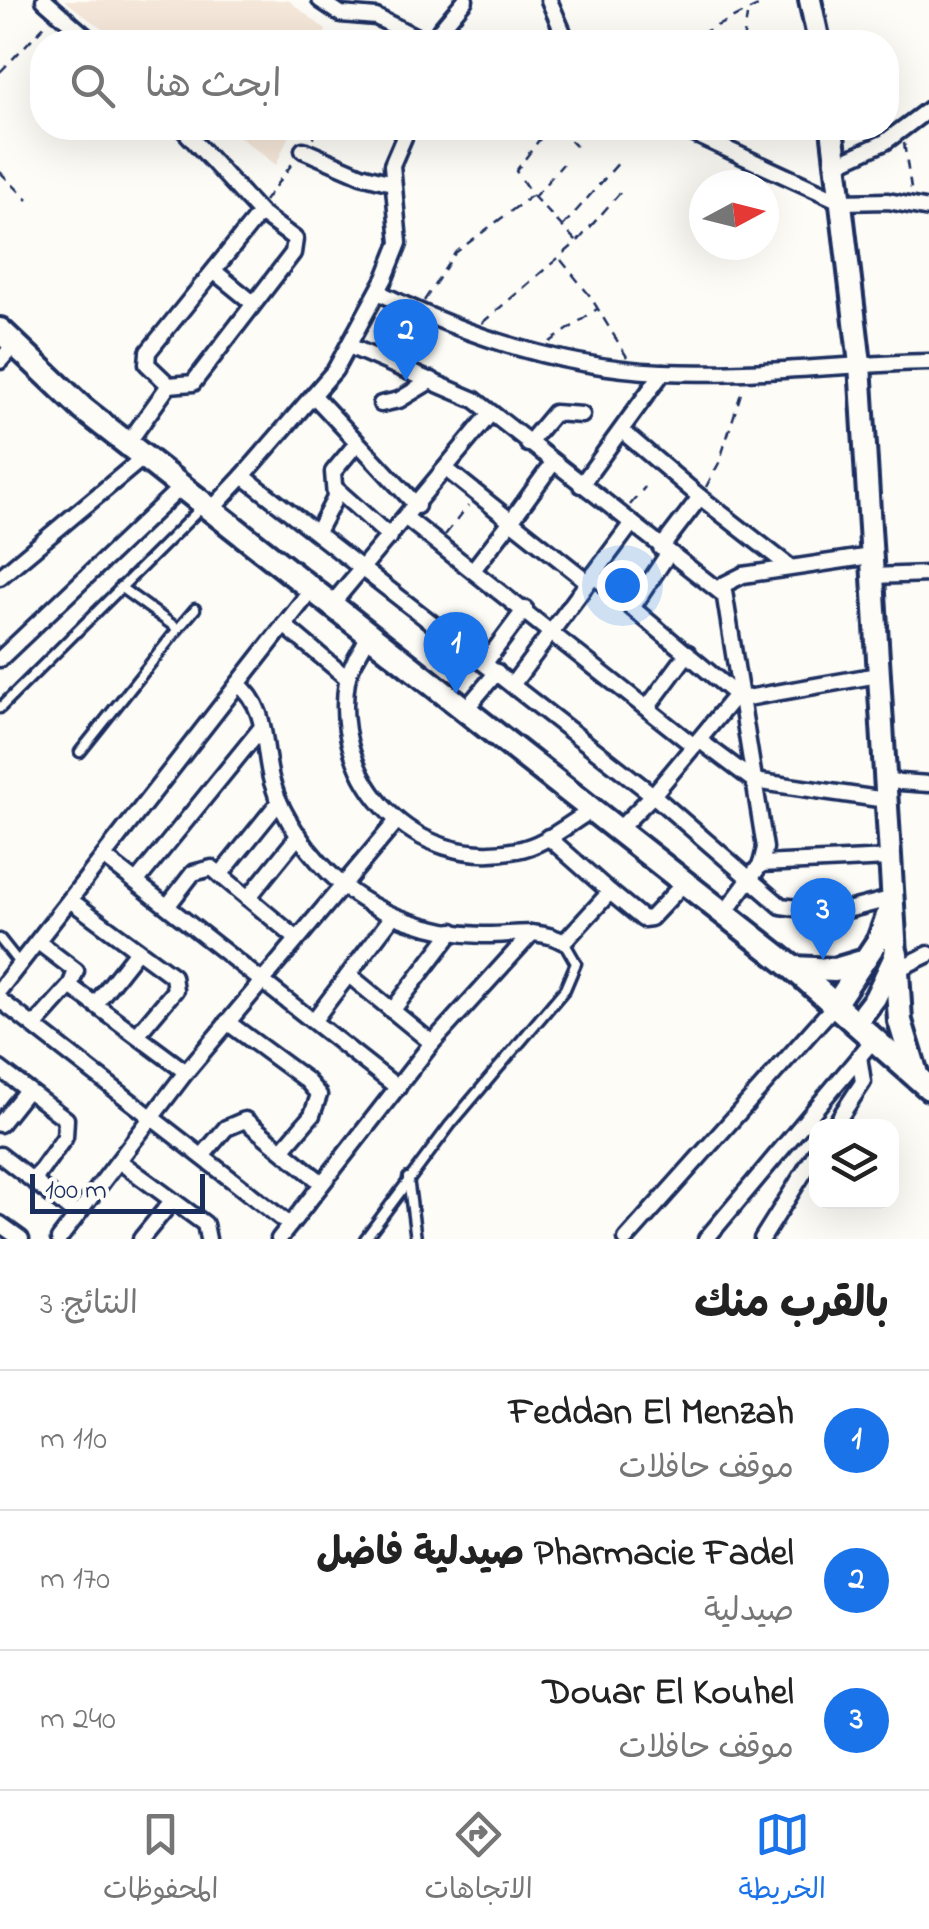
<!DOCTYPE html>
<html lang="ar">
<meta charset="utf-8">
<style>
body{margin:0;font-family:"Indie Flower","Playpen Sans Arabic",sans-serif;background:#f2f2f2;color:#222;direction:rtl}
.controls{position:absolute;right:30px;bottom:30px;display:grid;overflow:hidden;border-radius:20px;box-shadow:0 10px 40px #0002}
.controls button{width:90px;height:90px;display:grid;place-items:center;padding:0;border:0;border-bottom:2px solid #e0e0e0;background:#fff;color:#222;font:50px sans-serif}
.compass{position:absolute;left:689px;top:170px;width:90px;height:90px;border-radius:50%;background:#fff;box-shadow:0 10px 40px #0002;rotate:83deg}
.scale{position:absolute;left:30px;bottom:25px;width:175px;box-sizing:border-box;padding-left:10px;border:5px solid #1b2f5e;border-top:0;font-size:28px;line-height:35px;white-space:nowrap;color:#1b2f5e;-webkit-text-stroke:8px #fdfcf7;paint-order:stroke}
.you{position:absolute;left:622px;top:585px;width:35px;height:35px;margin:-25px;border:8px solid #fff;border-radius:50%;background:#1a73e8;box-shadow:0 0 0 15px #1a73e833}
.badge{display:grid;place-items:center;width:65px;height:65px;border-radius:50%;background:#1a73e8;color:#fff;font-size:32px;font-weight:700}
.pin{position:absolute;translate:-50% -82px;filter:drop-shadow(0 2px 5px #0008)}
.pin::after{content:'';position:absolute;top:52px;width:35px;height:30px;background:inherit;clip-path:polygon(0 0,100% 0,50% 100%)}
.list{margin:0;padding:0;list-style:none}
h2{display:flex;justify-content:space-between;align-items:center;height:130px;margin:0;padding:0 40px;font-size:42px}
h2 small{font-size:32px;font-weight:400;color:#767676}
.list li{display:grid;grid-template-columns:65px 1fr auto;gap:30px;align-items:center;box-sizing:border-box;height:140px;padding:0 40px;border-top:2px solid #e0e0e0}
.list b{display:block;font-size:38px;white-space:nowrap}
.list p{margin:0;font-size:32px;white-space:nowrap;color:#767676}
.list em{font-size:32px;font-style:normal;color:#767676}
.icon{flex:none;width:55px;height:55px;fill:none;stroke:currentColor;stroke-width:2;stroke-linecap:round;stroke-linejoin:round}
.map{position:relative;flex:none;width:929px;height:1239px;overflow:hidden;direction:ltr}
.search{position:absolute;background:#fff;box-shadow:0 10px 40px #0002;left:30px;right:30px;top:30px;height:110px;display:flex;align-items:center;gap:25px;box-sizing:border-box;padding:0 35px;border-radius:40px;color:#767676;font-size:38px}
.sheet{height:550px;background:#fff}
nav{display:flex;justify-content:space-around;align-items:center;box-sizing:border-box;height:140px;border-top:2px solid #e0e0e0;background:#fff;font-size:28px;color:#767676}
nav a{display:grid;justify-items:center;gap:5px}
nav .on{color:#1a73e8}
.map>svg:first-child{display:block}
</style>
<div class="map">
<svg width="929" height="1239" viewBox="0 0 929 1239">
<rect width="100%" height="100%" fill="#fdfcf7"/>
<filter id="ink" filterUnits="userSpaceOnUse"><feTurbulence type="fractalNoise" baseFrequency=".01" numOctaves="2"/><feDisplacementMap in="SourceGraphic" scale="20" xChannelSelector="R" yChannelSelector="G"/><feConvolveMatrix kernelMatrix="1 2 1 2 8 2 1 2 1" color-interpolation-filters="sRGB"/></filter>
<g filter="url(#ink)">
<g fill="#f5e7d9">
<polygon points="64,0 288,0 326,30 321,42 119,42"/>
<polygon points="228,128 292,128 276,165"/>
</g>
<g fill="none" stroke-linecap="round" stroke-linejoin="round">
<g stroke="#1b2f5e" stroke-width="15">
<g id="lane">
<polyline points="120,587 178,629 195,609"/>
<polyline points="0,708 203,506"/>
<polyline points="80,752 178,629"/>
<polyline points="0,939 19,963"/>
<polyline points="408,1178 416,1239"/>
<polyline points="365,1239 450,1125 565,989 576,963 564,942"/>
</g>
</g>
<g stroke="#1b2f5e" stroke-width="21">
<g id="street">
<polyline points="44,0 92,42"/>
<polyline points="320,0 341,14 376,17 426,42"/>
<polyline points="549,0 567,42"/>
<polyline points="437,42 440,30 465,0"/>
<polyline points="182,128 260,213 148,352 147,364 169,385 193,383 293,253 295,239 260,213"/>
<polyline points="408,128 392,165 399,243 385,278 335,370 243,476 653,795 781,906 835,913 890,899"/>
<polyline points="681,128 842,202 888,201 929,209"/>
<polyline points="303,150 361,175 392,183"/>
<polyline points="837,164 885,142 929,109"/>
<polyline points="215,272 253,303"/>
<path d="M378,292C466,336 563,368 662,372C751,376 840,364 929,362"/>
<polyline points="349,346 475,400 724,595"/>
<polyline points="0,361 14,345"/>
<polyline points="315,397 417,506"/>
<polyline points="381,404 399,400 432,380"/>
<polyline points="622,431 700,497 661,548"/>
<polyline points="128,443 169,385"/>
<polyline points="528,444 554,413 582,415"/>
<polyline points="553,463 511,521 587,581"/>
<polyline points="446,469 511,521 473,570"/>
<polyline points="581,485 663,372"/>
<polyline points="336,489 390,537"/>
<polyline points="700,497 790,567"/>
<polyline points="213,508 243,476"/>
<polyline points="406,518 694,746"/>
<polyline points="317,532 335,498 333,472 357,443"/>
<polyline points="593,575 741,699 878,675"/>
<polyline points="872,576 929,574"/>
<polyline points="0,577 145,456"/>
<polyline points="332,604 491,413"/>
<polyline points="634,605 668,554"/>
<polyline points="284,625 347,678"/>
<path d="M369,633C364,649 350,663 347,681C331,782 415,871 517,850C545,845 568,824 592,810"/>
<polyline points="0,659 183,485"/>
<polyline points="485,663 525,609"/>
<path d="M238,684C269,708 262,747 272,782C283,820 311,857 340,883C376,915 435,934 482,935C513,936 537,927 564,942L610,892L548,837"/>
<polyline points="512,685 632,523"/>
<polyline points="647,708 688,653"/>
<polyline points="465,710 497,672"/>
<polyline points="699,740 754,781 886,800"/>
<polyline points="886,781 929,784"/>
<polyline points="617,831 653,795 736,695"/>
<polyline points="104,857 398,1088"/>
<polyline points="761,864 889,858"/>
<polyline points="220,875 279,802"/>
<polyline points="137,881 262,727"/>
<polyline points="610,892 643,919 651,918 684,883"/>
<polyline points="248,898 299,835"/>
<polyline points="70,900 173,976 175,990 137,1035"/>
<polyline points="169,904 193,873 212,868 296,938"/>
<polyline points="724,914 761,864 765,848 723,585 743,575 871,556"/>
<polyline points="896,970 929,954"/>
<polyline points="349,975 432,1043"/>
<polyline points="70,986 186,1072"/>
<polyline points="0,989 313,588"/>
<polyline points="0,1000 290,1225"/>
<polyline points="96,1003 137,951"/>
<polyline points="392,1011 453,931"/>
<polyline points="314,1020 393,916"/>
<polyline points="227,1022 306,1080 319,1095 312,1115 283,1149"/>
<polyline points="35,1025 70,986 76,971 38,942"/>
<polyline points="0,1069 66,1119 65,1137 34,1180"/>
<polyline points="0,1124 27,1090"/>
<polyline points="834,1126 863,1082 859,1056"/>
<polyline points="0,1155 77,1215"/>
<polyline points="203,1155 226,1128 245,1120 322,1183"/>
<polyline points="119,1161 205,1224 208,1239"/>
<polyline points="0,1224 21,1239"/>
<polyline points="59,1239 186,1072 396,822"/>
<polyline points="141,1239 172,1201"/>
<polyline points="279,1239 432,1043 532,933"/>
<polyline points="626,1239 834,1006"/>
<polyline points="706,1239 874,1039"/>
<polyline points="762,1239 816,1153"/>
</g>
</g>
<g stroke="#1b2f5e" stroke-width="28">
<g id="secondary">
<polyline points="810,0 819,42"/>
<polyline points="832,128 860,364 896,954 875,998 855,1024"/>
<polyline points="834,1006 878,940 888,913"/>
</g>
</g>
<g stroke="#1b2f5e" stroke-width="30">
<g id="primary">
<polyline points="0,330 83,409 793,968 929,1088"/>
<polyline points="896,954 900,1021 916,1074"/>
<polyline points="793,968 835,970 862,962"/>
</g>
</g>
<g stroke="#1b2f5e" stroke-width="2.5" stroke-dasharray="10 8" stroke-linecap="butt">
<polyline points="592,42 602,37 613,42"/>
<polyline points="684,42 770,0"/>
<polyline points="743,42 747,16"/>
<polyline points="0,72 50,20"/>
<polyline points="558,128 576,146"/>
<polyline points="608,128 612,131"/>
<polyline points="313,138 321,128"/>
<polyline points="904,143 912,195"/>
<polyline points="0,172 28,200"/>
<polyline points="534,197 563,164"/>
<polyline points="264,201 295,160"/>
<polyline points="563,226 621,160"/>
<polyline points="578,241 625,187"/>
<polyline points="561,260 590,296 627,357"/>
<polyline points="424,301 455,253 531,196"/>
<polyline points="482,323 577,242 532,195 516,171 548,128"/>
<polyline points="550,342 597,309"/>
<polyline points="706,487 719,463 743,387"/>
<polyline points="630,505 645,487"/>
<polyline points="445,535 468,506"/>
</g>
<use href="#lane" stroke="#fdfcf7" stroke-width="8"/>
<use href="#street" stroke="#fdfcf7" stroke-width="14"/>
<use href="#secondary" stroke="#fdfcf7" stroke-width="20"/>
<use href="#primary" stroke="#fdfcf7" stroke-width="22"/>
</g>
</g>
</svg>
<div class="controls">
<button><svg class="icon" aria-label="layers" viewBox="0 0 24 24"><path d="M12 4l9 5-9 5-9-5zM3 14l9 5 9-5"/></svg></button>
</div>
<svg class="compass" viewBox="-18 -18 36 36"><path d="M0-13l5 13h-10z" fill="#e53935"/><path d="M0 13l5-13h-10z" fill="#767676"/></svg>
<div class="scale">100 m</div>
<div class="you"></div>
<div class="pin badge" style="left:456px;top:694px">1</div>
<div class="pin badge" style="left:406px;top:381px">2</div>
<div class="pin badge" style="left:823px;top:960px">3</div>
<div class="search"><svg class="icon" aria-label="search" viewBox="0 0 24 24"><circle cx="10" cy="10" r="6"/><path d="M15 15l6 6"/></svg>ابحث هنا</div>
</div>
<section class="sheet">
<h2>بالقرب منك<small>النتائج: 3</small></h2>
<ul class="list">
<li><span class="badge">1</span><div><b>Feddan El Menzah</b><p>موقف حافلات</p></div><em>110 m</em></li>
<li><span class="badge">2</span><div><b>Pharmacie Fadel صيدلية فاضل</b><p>صيدلية</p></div><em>170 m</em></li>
<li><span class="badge">3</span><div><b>Douar El Kouhel</b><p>موقف حافلات</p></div><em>240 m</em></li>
</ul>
</section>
<nav>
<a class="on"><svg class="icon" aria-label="map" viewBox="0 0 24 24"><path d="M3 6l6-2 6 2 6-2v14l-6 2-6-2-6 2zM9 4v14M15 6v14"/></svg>الخريطة</a>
<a><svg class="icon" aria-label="directions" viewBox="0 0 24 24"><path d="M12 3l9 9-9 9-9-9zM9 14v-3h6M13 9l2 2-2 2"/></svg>الاتجاهات</a>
<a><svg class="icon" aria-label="saved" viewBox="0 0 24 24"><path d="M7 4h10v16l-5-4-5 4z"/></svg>المحفوظات</a>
</nav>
